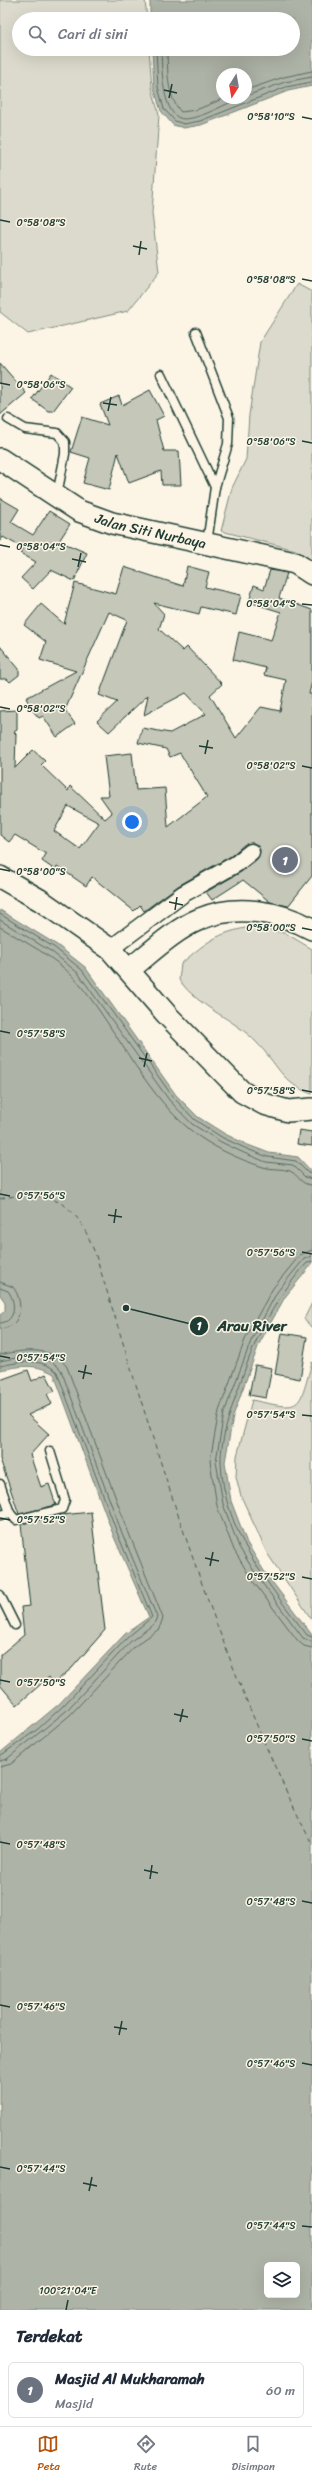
<!DOCTYPE html>
<html lang="id">
<meta charset="utf-8">
<style>
body{margin:0;font-family:Sriracha,sans-serif;background:#f6f6f7;color:#1f2937}
.controls{position:absolute;right:12px;bottom:12px;display:grid;overflow:hidden;border-radius:6px;box-shadow:0 4px 16px #0002}
.controls button{width:36px;height:36px;display:grid;place-items:center;padding:0;border:0;border-bottom:1px solid #e0e1e3;background:#fff;color:#1f2937;font:20px sans-serif}
.compass{position:absolute;left:216px;top:68px;width:36px;height:36px;border-radius:50%;background:#fff;box-shadow:0 4px 16px #0002;rotate:191deg}
.you{position:absolute;left:132px;top:822px;width:14px;height:14px;margin:-10px;border:3px solid #fff;border-radius:50%;background:#1a73e8;box-shadow:0 0 0 6px #1a73e833}
.badge{display:grid;place-items:center;width:26px;height:26px;border-radius:50%;background:#b45309;color:#fff;font-size:13px;font-weight:700}
.pin{position:absolute;translate:-50% -50%;border:2px solid #fff;box-shadow:0 1px 4px #0006}
.list{margin:0;padding:0;list-style:none}
h2{display:flex;justify-content:space-between;align-items:center;height:52px;margin:0;padding:0 16px;font-size:17px}
h2 small{font-size:13px;font-weight:400;color:#747a83}
.list li{display:grid;grid-template-columns:26px 1fr auto;gap:12px;align-items:center;box-sizing:border-box;height:56px;margin:0 8px 8px;padding:0 8px;border:1px solid #e0e1e3;border-radius:6px}
.list b{display:block;font-size:15px;white-space:nowrap}
.list p{margin:0;font-size:13px;white-space:nowrap;color:#747a83}
.list em{font-size:13px;font-style:normal;color:#747a83}
.icon{flex:none;width:22px;height:22px;fill:none;stroke:currentColor;stroke-width:2;stroke-linecap:round;stroke-linejoin:round}
.map{position:relative;flex:none;width:312px;height:2310px;overflow:hidden}
.search{position:absolute;background:#fff;box-shadow:0 4px 16px #0002;left:12px;right:12px;top:12px;height:44px;display:flex;align-items:center;gap:10px;box-sizing:border-box;padding:0 14px;border-radius:22px;color:#747a83;font-size:15px}
.sheet{height:116px;background:#fff}
nav{display:flex;justify-content:space-around;align-items:center;box-sizing:border-box;height:56px;border-top:1px solid #e0e1e3;background:#fff;font-size:11px;color:#747a83}
nav a{display:grid;justify-items:center;gap:2px}
nav .on{color:#b45309}
.map>svg:first-child{display:block}
</style>
<div class="map">
<svg width="312" height="2310" viewBox="0 0 312 2310">
<rect width="100%" height="100%" fill="#fcf5e5"/>
<filter id="ink" filterUnits="userSpaceOnUse"><feTurbulence type="fractalNoise" baseFrequency=".025" numOctaves="2"/><feDisplacementMap in="SourceGraphic" scale="8" xChannelSelector="R" yChannelSelector="G"/><feConvolveMatrix kernelMatrix="1 2 1 2 8 2 1 2 1" color-interpolation-filters="sRGB"/></filter>
<g filter="url(#ink)">
<g fill="#dcdacc" stroke="#7e8c80">
<polygon points="0,0 145,0 147,19 19,19 19,49 149,49 152,88 159,115 152,213 159,272 128,311 28,334 0,312"/>
<polygon points="297,284 312,292 312,561 296,550 221,531 232,488 246,459 249,415 260,342"/>
<path d="M258,926L287,934L312,949V1094C282,1084 277,1063 257,1043C234,1018 200,1009 179,980L181,964C209,939 221,931 258,926Z"/>
<polygon points="312,1303 312,1328 304,1319"/>
<path d="M312,1362V1620L267,1553L241,1496L236,1477L237,1456L252,1400C303,1411 298,1411 312,1362Z"/>
</g>
<g fill="#aeb3a7" stroke="#758479" fill-rule="evenodd">
<path d="M150,0H312V86L288,91L201,125L184,128L173,125L161,111L154,88L152,49H293V19H150ZM222,74H246V98H222Z"/>
<path d="M0,910L57,945L85,967L176,1095L198,1117L225,1134L248,1145L269,1153L298,1157L312,1172V1264L285,1297L259,1344L233,1416L225,1462L231,1501L247,1543L264,1571L312,1635V2310H0V1753L59,1704L125,1634L149,1617L114,1537L54,1374C35,1363 21,1366 0,1370V1315L5,1311V1302L0,1295ZM267,2265H297V2295H267Z"/>
</g>
<g fill="none" stroke-linecap="round" stroke-linejoin="round">
<g stroke="#586c62" stroke-width="1">
<polyline points="156,49 158,87 164,109 175,121 184,124 200,121 286,87 312,82"/>
<path d="M161,49C162,65 161,121 186,119C205,117 224,104 241,98"/>
<path d="M167,49C168,71 166,95 181,112L196,110L225,98"/>
<polyline points="246,90 284,77 312,71"/>
<polyline points="246,96 285,82 312,77"/>
<polyline points="0,914 55,948 82,970 173,1097 195,1120 223,1138 247,1149 268,1157 296,1161 308,1173 312,1174"/>
<polyline points="0,920 52,952 78,973 169,1100 192,1124 221,1142 244,1153 266,1162 293,1165 305,1177 312,1179"/>
<path d="M0,927C24,942 56,957 75,979C115,1025 141,1088 188,1128C209,1146 238,1159 263,1167C271,1170 282,1168 290,1171C299,1175 300,1185 312,1185"/>
<polyline points="312,1250 300,1255 273,1288 246,1337 219,1411 210,1461 217,1506 234,1550 252,1580 298,1641 304,1646 312,1648"/>
<polyline points="312,1256 304,1259 277,1292 251,1341 224,1413 216,1461 223,1504 239,1547 257,1576 303,1638 312,1642"/>
<path d="M312,1261L307,1263C277,1296 256,1335 242,1378C234,1401 220,1438 221,1462C223,1530 268,1584 307,1635L312,1637"/>
<path d="M0,1282L13,1287C24,1301 23,1328 0,1329"/>
<path d="M0,1288L8,1291C16,1301 17,1322 0,1323"/>
<path d="M0,1355C22,1350 52,1345 67,1367L128,1531L163,1618L159,1629L135,1646L70,1715L11,1764L0,1767"/>
<path d="M0,1361C20,1357 46,1351 61,1370L122,1533L157,1617L154,1624L131,1641L66,1711L7,1759L0,1761"/>
<path d="M0,1366C20,1362 41,1357 57,1372L118,1535L152,1617L128,1637L62,1707L38,1729L0,1756"/>
</g>
<path stroke="#435a51" stroke-width="1" stroke-dasharray="5 4" stroke-linecap="butt" d="M0,1199C9,1196 18,1196 28,1196C69,1195 83,1221 96,1256C158,1455 217,1657 312,1844"/>
</g>
<g fill="#c5c7b9" stroke="#1f3d34" fill-rule="evenodd">
<polygon points="0,363 26,393 0,415"/>
<polygon points="51,373 71,387 53,411 48,411 32,399"/>
<polygon points="150,390 164,416 156,420 164,451 179,451 181,485 162,485 161,471 129,483 118,453 109,490 83,483 90,458 71,452 82,417 108,425 100,404 119,396 122,405"/>
<polygon points="0,498 19,509 11,522 33,535 49,511 70,524 59,541 87,553 74,581 51,570 33,589 21,578 36,562 20,553 23,548 3,537 0,542"/>
<path d="M187,566L209,572L205,587L241,595L236,615L201,607L199,614L154,603L164,614L159,629L183,651L187,647L222,684L210,695L236,738L261,707L280,711L286,680L264,675L266,668L233,660L239,632L271,640L281,612L249,602L254,585L264,589L270,570L287,573L279,598L312,610V681L309,694H312V876L288,906L270,902L243,880L212,900L206,892L241,872L257,859L260,850L254,843L245,844L231,856L178,886L144,911L140,905L134,911L92,877L86,886L57,866L55,870L42,861L46,854L15,835L9,842L0,835V711L17,710V730L14,732L16,734L15,768L33,750L45,761L41,765L68,791L70,786L105,819L112,813L100,796H109L104,756L132,753L136,790L165,788L168,827L207,797L180,753L170,757L166,749L138,743L142,728L170,733L206,714L186,693L144,715L148,695L109,732L97,721L117,702L99,695L127,620L109,612L65,710L75,724L57,737L43,716L39,718L33,711L26,698L76,671L40,660L46,642L24,625L41,604L64,624L75,583L116,594L124,567L183,586ZM68,806L99,823L80,849L54,831Z"/>
<polygon points="0,646 19,669 19,675 10,682 7,679 0,679"/>
<polygon points="299,1130 312,1132 312,1146 297,1144"/>
<polygon points="282,1333 307,1337 300,1379 275,1374"/>
<polygon points="255,1365 272,1368 266,1398 249,1395"/>
<polygon points="28,1370 32,1381 46,1374 55,1391 47,1394 52,1404 28,1415 49,1434 30,1455 41,1487 49,1484 56,1505 19,1514 0,1459 0,1380"/>
<polygon points="91,1512 105,1630 72,1668 54,1683 49,1677 17,1705 0,1685 0,1655 24,1635 21,1607 30,1606 21,1524 62,1515"/>
</g>
<g fill="none" stroke-linecap="round" stroke-linejoin="round">
<g stroke="#1f3d34" stroke-width="11">
<g id="service">
<polyline points="196,332 229,418 228,444 215,487 207,543"/>
<polyline points="161,374 215,487"/>
<polyline points="8,419 25,429 57,433 65,442 65,454 57,495"/>
<polyline points="0,1484 10,1513 16,1520 62,1509 65,1500 50,1451"/>
<polyline points="0,1515 10,1513"/>
<polyline points="0,1595 15,1625"/>
</g>
</g>
<g stroke="#1f3d34" stroke-width="19">
<polyline id="minor" points="110,949 183,894 236,864 251,852"/>
</g>
<g stroke="#1f3d34" stroke-width="24">
<g id="tertiary">
<path id="s1" d="M0,459L79,511L112,523L295,563L312,574"/>
<polyline points="0,877 40,900 110,949 168,1016 242,1092 264,1104 288,1111 312,1109"/>
<path d="M130,969C150,953 175,929 200,919C235,904 279,911 312,929"/>
</g>
</g>
<use href="#service" stroke="#fcf5e5" stroke-width="8"/>
<use href="#minor" stroke="#fcf5e5" stroke-width="16"/>
<use href="#tertiary" stroke="#fcf5e5" stroke-width="21"/>
</g>
</g>
<path fill="none" stroke="#1f3d34" stroke-width="1.5" d="M164,90L177,93M169,98L172,84M302,117L312,119M0,220L10,222M133,246L147,249M139,255L141,241M302,279L312,281M0,383L10,385M103,403L117,405M108,411L111,397M302,441L312,443M0,545L10,547M72,559L86,562M78,567L81,553M302,604L312,605M0,707L10,709M199,746L213,748M205,754L208,740M302,766L312,768M0,869L10,871M169,902L183,905M175,910L177,897M302,928L312,930M0,1031L10,1033M139,1058L152,1061M144,1067L147,1053M302,1090L312,1092M0,1194L10,1196M108,1215L122,1217M114,1223L116,1209M302,1252L312,1254M0,1356L10,1358M78,1371L92,1374M83,1379L86,1365M302,1415L312,1416M0,1518L10,1520M205,1558L219,1561M210,1566L213,1552M302,1577L312,1579M0,1680L10,1682M174,1714L188,1717M180,1722L183,1709M302,1739L312,1741M0,1842L10,1844M144,1870L158,1873M150,1879L152,1865M302,1901L312,1903M0,2005L10,2007M114,2027L127,2029M119,2035L122,2021M302,2063L312,2065M0,2167L10,2169M83,2183L97,2186M89,2191L92,2177M302,2226L312,2227M66,2310L68,2300"/>
<g text-anchor="middle" stroke-width="3" stroke-linejoin="round" paint-order="stroke">
<g font-size="14" fill="#1f3d34" stroke="#fcf5e5">
<text dy="5" stroke="none"><textPath href="#s1" startOffset="169">Jalan Siti Nurbaya</textPath></text>
</g>
</g>
<g font-size="10" text-anchor="middle" fill="#1f3d34" stroke="#fcf5e5" stroke-width="3" stroke-linejoin="round" paint-order="stroke">
<text x="271" y="120">0°58'10"S</text>
<text x="41" y="226">0°58'08"S</text>
<text x="271" y="283">0°58'08"S</text>
<text x="41" y="388">0°58'06"S</text>
<text x="271" y="445">0°58'06"S</text>
<text x="41" y="550">0°58'04"S</text>
<text x="271" y="607">0°58'04"S</text>
<text x="41" y="712">0°58'02"S</text>
<text x="271" y="769">0°58'02"S</text>
<text x="41" y="875">0°58'00"S</text>
<text x="271" y="931">0°58'00"S</text>
<text x="41" y="1037">0°57'58"S</text>
<text x="271" y="1094">0°57'58"S</text>
<text x="41" y="1199">0°57'56"S</text>
<text x="271" y="1256">0°57'56"S</text>
<text x="41" y="1361">0°57'54"S</text>
<text x="271" y="1418">0°57'54"S</text>
<text x="41" y="1523">0°57'52"S</text>
<text x="271" y="1580">0°57'52"S</text>
<text x="41" y="1686">0°57'50"S</text>
<text x="271" y="1742">0°57'50"S</text>
<text x="41" y="1848">0°57'48"S</text>
<text x="271" y="1905">0°57'48"S</text>
<text x="41" y="2010">0°57'46"S</text>
<text x="271" y="2067">0°57'46"S</text>
<text x="41" y="2172">0°57'44"S</text>
<text x="271" y="2229">0°57'44"S</text>
<text x="68" y="2294">100°21'04"E</text>
</g>
<path fill="none" stroke="#1f3d34" stroke-width="1.5" d="M126 1308L199 1326"/>
<g fill="#1f3d34" stroke="#fcf5e5" stroke-width="1.5">
<circle cx="126" cy="1308" r="4"/>
<circle cx="199" cy="1326" r="10"/>
</g>
<g font-size="12" text-anchor="middle" font-weight="bold" fill="#fff">
<text x="199" y="1330">1</text>
</g>
<g font-size="15" text-anchor="middle" font-weight="bold" fill="#1f3d34" stroke="#fcf5e5" stroke-width="3" stroke-linejoin="round" paint-order="stroke">
<text x="252" y="1331">Arau River</text>
</g>
</svg>
<div class="controls">
<button><svg class="icon" aria-label="layers" viewBox="0 0 24 24"><path d="M12 4l9 5-9 5-9-5zM3 14l9 5 9-5"/></svg></button>
</div>
<svg class="compass" viewBox="-18 -18 36 36"><path d="M0-13l5 13h-10z" fill="#e53935"/><path d="M0 13l5-13h-10z" fill="#747a83"/></svg>
<div class="you"></div>
<div class="pin badge" style="left:285px;top:860px;background:#6b7280">1</div>
<div class="search"><svg class="icon" aria-label="search" viewBox="0 0 24 24"><circle cx="10" cy="10" r="6"/><path d="M15 15l6 6"/></svg>Cari di sini</div>
</div>
<section class="sheet">
<h2>Terdekat<small></small></h2>
<ul class="list">
<li><span class="badge" style="background:#6b7280">1</span><div><b>Masjid Al Mukharamah</b><p>Masjid</p></div><em>60 m</em></li>
</ul>
</section>
<nav>
<a class="on"><svg class="icon" aria-label="map" viewBox="0 0 24 24"><path d="M3 6l6-2 6 2 6-2v14l-6 2-6-2-6 2zM9 4v14M15 6v14"/></svg>Peta</a>
<a><svg class="icon" aria-label="directions" viewBox="0 0 24 24"><path d="M12 3l9 9-9 9-9-9zM9 14v-3h6M13 9l2 2-2 2"/></svg>Rute</a>
<a><svg class="icon" aria-label="saved" viewBox="0 0 24 24"><path d="M7 4h10v16l-5-4-5 4z"/></svg>Disimpan</a>
</nav>
